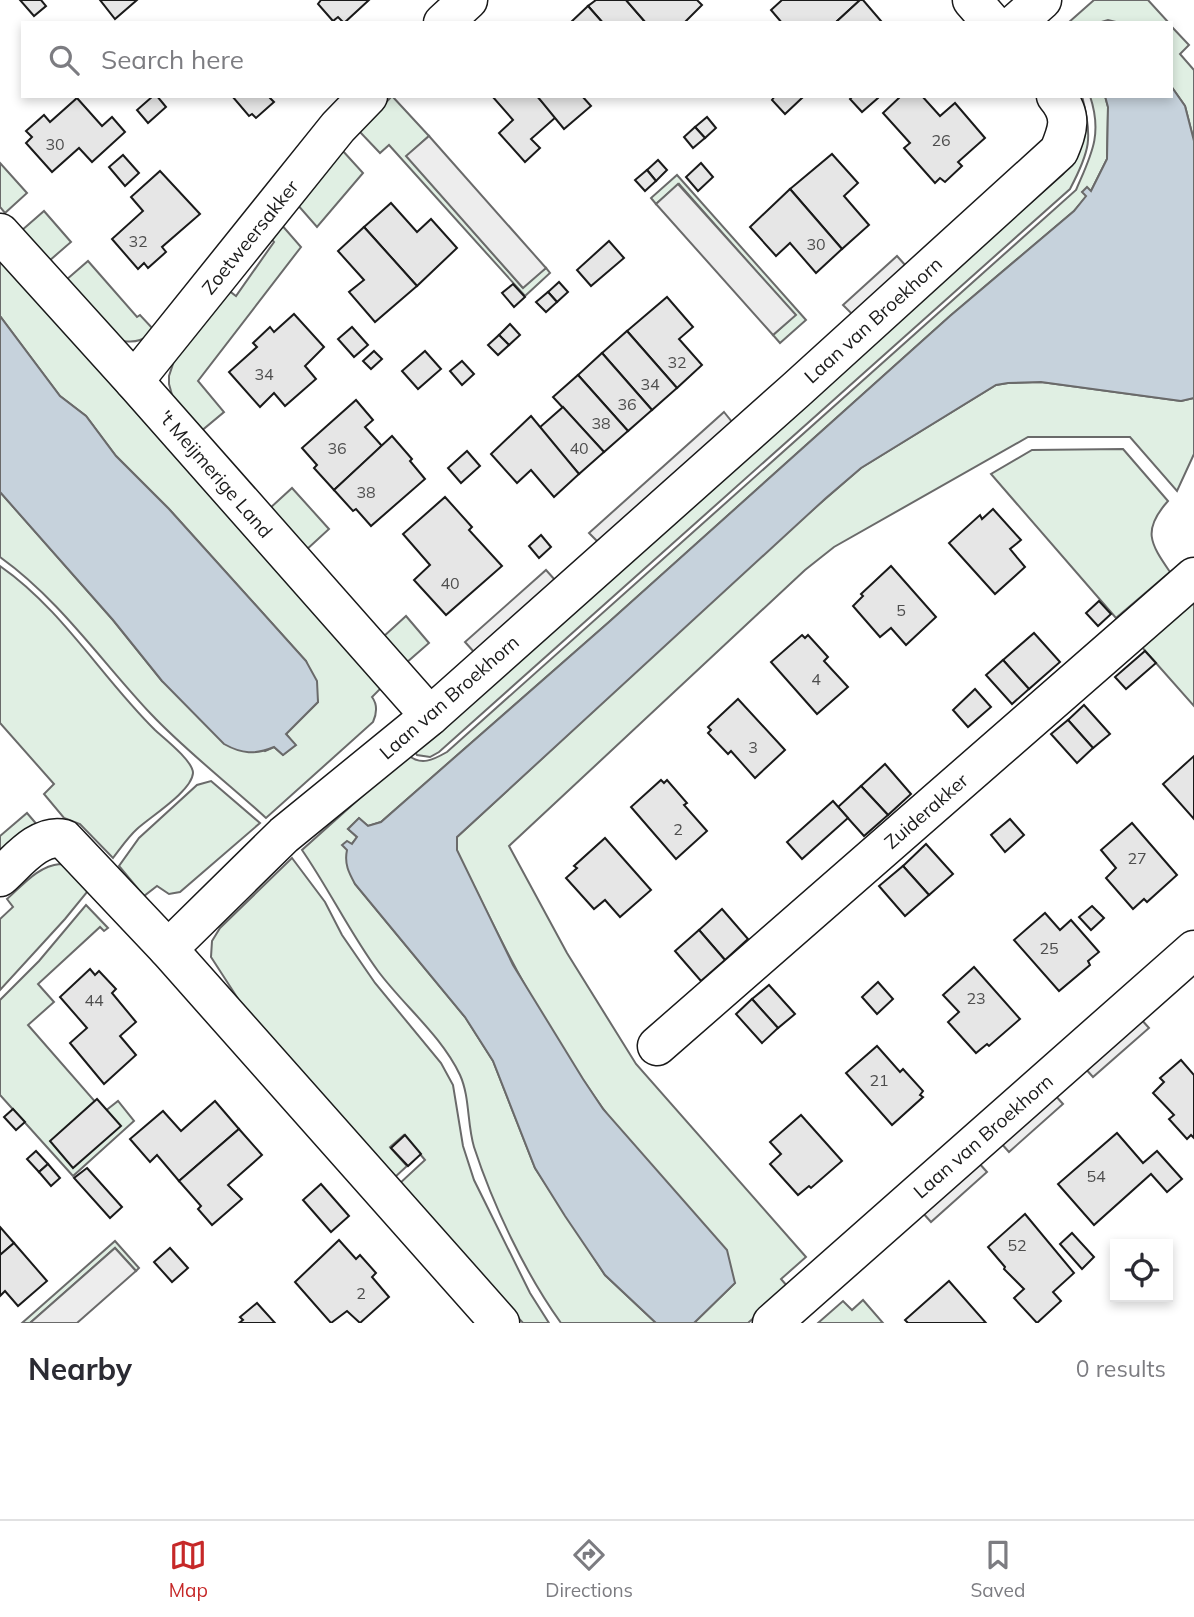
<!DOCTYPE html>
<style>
body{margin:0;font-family:Mulish,sans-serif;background:#f2f2f3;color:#2b2b33}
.controls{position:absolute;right:21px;bottom:21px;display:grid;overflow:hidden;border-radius:0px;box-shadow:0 4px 10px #0003}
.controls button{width:63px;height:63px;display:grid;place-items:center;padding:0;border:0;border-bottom:2px solid #e1e1e2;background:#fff;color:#2b2b33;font:35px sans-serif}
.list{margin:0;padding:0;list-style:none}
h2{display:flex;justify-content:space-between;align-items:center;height:91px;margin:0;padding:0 28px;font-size:30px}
h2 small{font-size:23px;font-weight:400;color:#7c7c81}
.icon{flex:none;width:38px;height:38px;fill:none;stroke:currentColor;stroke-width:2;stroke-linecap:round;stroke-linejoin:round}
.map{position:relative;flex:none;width:1194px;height:1323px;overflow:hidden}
.search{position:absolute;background:#fff;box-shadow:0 4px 10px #0003;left:21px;right:21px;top:21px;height:77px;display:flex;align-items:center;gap:18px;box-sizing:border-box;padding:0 24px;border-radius:0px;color:#7c7c81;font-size:26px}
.sheet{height:196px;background:#fff}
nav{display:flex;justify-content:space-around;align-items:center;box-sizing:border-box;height:98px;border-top:2px solid #e1e1e2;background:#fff;font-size:19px;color:#7c7c81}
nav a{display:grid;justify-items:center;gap:4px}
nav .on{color:#c62828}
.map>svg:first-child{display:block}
</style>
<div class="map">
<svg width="1194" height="1323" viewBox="0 0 1194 1323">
<rect width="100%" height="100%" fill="#fff"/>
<g fill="#e0efe3" stroke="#6a6a6a" stroke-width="2">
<polygon points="1094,0 1148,0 1169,23 1120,23 1108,20 1098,23 1068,23"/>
<polygon points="1171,26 1189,45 1180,54 1194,70 1194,141 1185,106 1171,86"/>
<polygon points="392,96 429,136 407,156 522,287 546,268 550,273 525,296 389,145 380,153 359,131"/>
<path d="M1073,96H1082C1093,138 1090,151 1070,189L439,752L430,757L417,755L414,750L1063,174L1072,162Z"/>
<path d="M1090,96H1105L1108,107L1107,159L1091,191L1083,192L1087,196L1074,211L950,316L609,622L381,822L368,826L359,818L348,829L357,837L347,850L355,884L465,1017L493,1061L535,1168L605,1275L656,1323H561C525,1273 493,1205 474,1147C467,1124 470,1097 460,1075C441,1035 404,1006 378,971C350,933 329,889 302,850L408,755C421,766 433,760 447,752L1076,190C1091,155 1103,135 1090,96Z"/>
<polygon points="342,150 363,173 317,227 296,203"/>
<polygon points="0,163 27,193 5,213 0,207"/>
<polygon points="677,175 806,320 780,343 773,335 795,315 679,184 656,204 651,198"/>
<polygon points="44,211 71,242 49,261 21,231"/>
<polygon points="280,223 301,247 198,381 224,412 200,432 174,402 169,384 169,376 174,361 228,290 236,296 274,242 270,237"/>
<path d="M0,259L381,688L372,697C378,705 377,713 373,722L266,818C228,783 187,752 151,714C101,661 60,600 0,557V492L113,620L162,681L265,751L274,747L283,755L295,745L286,734L318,702L306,661L169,509L116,456L86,416L60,396L0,316Z"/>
<path d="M88,261L137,317L140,315L154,330C144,340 137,343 123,341L66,280Z"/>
<path d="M1041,382L1181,401L1194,398V454L1177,491L1130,437H1028L834,547L805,570L509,846L567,953L636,1064L806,1257L781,1279L788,1287L748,1323H694L735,1283C670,1197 600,1113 545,1020C512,965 485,908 456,850L457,837L787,532L861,468L996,385L1008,383Z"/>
<path d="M1123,449L1168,501C1142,530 1150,543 1170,572L1116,618L991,474L1032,450Z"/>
<polygon points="292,488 329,529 305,551 269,509"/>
<path d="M0,566C62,609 102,678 155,730C165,739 193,761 193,773C192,791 150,817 137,829C128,837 120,849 113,858L80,824L64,818L44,794L54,784L0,723Z"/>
<polygon points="1190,601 1194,605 1194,706 1140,645"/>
<polygon points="406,616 429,643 406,663 383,637"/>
<polygon points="211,781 260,823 180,892 169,894 157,886 144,896 119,866 139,838 197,785"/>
<polygon points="27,813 39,827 0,862 0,836"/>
<polygon points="292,858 325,902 342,935 375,983 441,1063 453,1085 463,1146 474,1180 530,1293 549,1323 523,1323 399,1184 425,1160 404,1135 390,1147 407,1166 394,1178 244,1008 211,957 212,941 220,928"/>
<path d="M60,864L68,866L92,886L65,919L0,990V919L13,907L7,899C23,885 38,866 60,864Z"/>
<polygon points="86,905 108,928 104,931 100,927 38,984 54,1002 28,1025 104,1112 118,1101 134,1121 73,1176 0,1095 0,1000 39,961"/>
<polygon points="115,1241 139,1268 136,1271 115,1248 30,1323 22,1323"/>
<polygon points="863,1300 883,1323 818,1323 843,1301 852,1310"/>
</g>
<g fill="#ededed" stroke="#6a6a6a" stroke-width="2">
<polygon points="429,136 546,268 523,288 406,156"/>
<polygon points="678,184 796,315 773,335 656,204"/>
<polygon points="897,256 906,266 852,314 843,305"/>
<polygon points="724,412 732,422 598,542 589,533"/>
<polygon points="546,570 555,580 474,652 465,642"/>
<polygon points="1140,1018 1149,1028 1093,1077 1084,1067"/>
<polygon points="1054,1094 1063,1104 1009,1152 1000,1142"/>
<polygon points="978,1162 987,1172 931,1222 922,1212"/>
<polygon points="115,1248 136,1271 77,1323 30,1323"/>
</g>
<g fill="#c6d2dc" stroke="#6a6a6a" stroke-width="2">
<path d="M1171,86L1185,106L1194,141V398L1181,401L1041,382L1008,383L996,385L861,468L826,498L457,837V850L513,965L583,1079L603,1109L727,1250L735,1283L694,1323H656L605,1275L565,1216L535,1168L493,1061L465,1017L355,884C349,873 344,864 347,850L342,845L347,841L352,844L357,837L348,829L359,818L368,826L381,822L609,622L950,316L1074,211L1086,196L1082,192L1087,187L1091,191L1107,159L1108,107L1105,96H1171Z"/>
<path d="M0,316L60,396L86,416L116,456L169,509L306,661L317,681L318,702L286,734L296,745L283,755L274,747C255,755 242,754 224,744L162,681L113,620L0,492Z"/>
</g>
<g fill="#e6e6e6" stroke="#1a1a1a" stroke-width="2">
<polygon points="20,0 41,0 46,6 34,16"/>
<polygon points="100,0 137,0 115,19"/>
<polygon points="321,0 369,0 344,23 338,17 333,21 318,4"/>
<polygon points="596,0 626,0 646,23 603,23 588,6"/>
<polygon points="626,0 697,0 702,5 684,23 646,23"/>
<polygon points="782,0 860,0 835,23 782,23 771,10"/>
<polygon points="860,0 863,0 881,21 879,23 835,23"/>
<polygon points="588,6 603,23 570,23"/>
<polygon points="153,96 157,96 166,107 148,123 137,110"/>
<polygon points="232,96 271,96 270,98 274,102 256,118 252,114 249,116"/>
<polygon points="492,96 537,96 556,117 531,139 540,148 525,162 499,133 513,120"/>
<polygon points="537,96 582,96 591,106 564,129"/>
<polygon points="775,96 803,96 803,97 785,114 772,100"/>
<polygon points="853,96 877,96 878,98 862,112 850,99"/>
<polygon points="901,96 922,96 940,116 955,103 985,138 958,162 962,166 945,182 940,178 935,183 904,148 910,143 883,113"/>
<polygon points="77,98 102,126 112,117 125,132 92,162 79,148 52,172 26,143 32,137 26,131 44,115 50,122"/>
<polygon points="707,117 716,128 705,138 695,127"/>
<polygon points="695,127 705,138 693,148 684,137"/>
<polygon points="832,154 858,183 844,196 869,225 842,249 790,189"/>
<polygon points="123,155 139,173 125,186 109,167"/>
<polygon points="658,160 667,170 656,181 647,170"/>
<polygon points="701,163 713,177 698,191 686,177"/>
<polygon points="647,170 656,181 645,191 635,180"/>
<polygon points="160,171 200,214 162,247 166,252 148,268 144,263 138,269 112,239 143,211 131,197"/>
<polygon points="790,189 842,249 816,273 790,243 776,256 750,227"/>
<polygon points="391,203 417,232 431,219 457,248 417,286 364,227"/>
<polygon points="364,227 417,286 375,322 349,292 364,280 338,251"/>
<polygon points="609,241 624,258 591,286 577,270"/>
<polygon points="559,282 568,292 557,302 548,292"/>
<polygon points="513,284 525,297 514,307 502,293"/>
<polygon points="548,292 557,302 546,312 536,302"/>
<polygon points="667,297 693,327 679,339 702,365 677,388 627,331"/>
<polygon points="294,314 324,347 305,366 316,379 285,406 274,393 260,407 229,372 257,347 253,343 270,327 274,332"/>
<polygon points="510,324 520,335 509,345 499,335"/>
<polygon points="352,327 368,345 354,357 338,339"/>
<polygon points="627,331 677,388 652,410 602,353"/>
<polygon points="499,335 509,345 498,355 488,345"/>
<polygon points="374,351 382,359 371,369 363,361"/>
<polygon points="425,351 441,369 418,389 402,371"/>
<polygon points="602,353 652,410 628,431 578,375"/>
<polygon points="462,361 474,374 462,385 450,371"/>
<polygon points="578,375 628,431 604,452 553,397"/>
<polygon points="356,400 373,420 365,427 382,446 334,490 314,468 317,465 302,448"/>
<polygon points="563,407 604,452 579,474 539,428"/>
<polygon points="531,416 579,474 554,497 531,470 517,483 491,454"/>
<polygon points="392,436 412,459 410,461 425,479 371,526 356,509 353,511 334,490"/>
<polygon points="467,451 480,466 461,483 448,468"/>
<polygon points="445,497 472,527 469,530 502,566 446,615 414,580 430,565 403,534"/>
<polygon points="993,509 1021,540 1010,549 1025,567 995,594 949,543 980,515 982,519"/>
<polygon points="541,535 551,547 539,558 529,546"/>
<polygon points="891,566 936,617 906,645 891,628 880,637 853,606 863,596 861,594"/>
<polygon points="1099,601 1111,614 1098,626 1086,613"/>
<polygon points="1034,633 1060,662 1029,689 1003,660"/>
<polygon points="802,635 805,638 808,635 828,657 824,661 848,687 817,714 771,662"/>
<polygon points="1145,651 1156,663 1126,689 1115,677"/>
<polygon points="1003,660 1029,689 1012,704 986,675"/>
<polygon points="975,689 991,707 968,727 953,710"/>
<polygon points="738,699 785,750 755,778 731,751 728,754 708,733 711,730 708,727"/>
<polygon points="1084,705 1110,734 1093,748 1068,720"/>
<polygon points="1068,720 1093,748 1077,763 1051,734"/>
<polygon points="1194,756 1194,819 1163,784"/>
<polygon points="885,764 911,794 888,815 861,786"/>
<polygon points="661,780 664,783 667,780 687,803 684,805 707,831 676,859 631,807"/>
<polygon points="861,786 888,815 864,836 838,807"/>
<polygon points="833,801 848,818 802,859 787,842"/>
<polygon points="1010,819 1024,835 1005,852 991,835"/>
<polygon points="1132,823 1177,875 1147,902 1144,899 1133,909 1106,878 1116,868 1101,850"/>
<polygon points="605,838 651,890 620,917 605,900 594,909 566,878 577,868 574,866"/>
<polygon points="926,844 953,874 929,895 903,866"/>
<polygon points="903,866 929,895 905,916 879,886"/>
<polygon points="1092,906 1104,918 1091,930 1079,917"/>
<polygon points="722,909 748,939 725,960 699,930"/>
<polygon points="1045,913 1060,930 1071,920 1099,952 1088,961 1090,965 1059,991 1014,940"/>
<polygon points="699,930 725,960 701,981 675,951"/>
<polygon points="974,967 1020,1019 989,1046 987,1044 976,1053 948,1022 959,1012 943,995"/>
<polygon points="90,969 95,975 99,971 116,989 112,993 136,1022 120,1036 136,1055 104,1084 70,1043 87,1028 60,997"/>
<polygon points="878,982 893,999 877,1014 862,997"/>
<polygon points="769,985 795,1014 778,1028 752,999"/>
<polygon points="752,999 778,1028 762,1043 736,1014"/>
<polygon points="877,1046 900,1072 903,1069 923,1091 920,1095 923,1097 892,1125 846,1073"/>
<polygon points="1181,1060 1194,1075 1194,1138 1191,1135 1187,1139 1169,1119 1174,1115 1153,1093 1164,1082 1160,1078"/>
<polygon points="97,1099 121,1126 73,1168 50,1141"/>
<polygon points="215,1101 239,1129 179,1181 157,1155 150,1162 130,1139 163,1111 181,1131"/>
<polygon points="13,1109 25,1122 16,1130 4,1117"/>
<polygon points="801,1115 842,1161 811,1188 809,1186 798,1195 770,1164 781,1154 770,1142"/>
<polygon points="239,1129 262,1155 228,1185 242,1199 212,1225 198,1209 201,1206 179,1181"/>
<polygon points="1117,1133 1143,1163 1157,1151 1182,1179 1167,1192 1151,1174 1094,1225 1058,1184"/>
<polygon points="405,1135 421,1154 408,1166 391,1148"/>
<polygon points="36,1151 48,1164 39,1172 27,1159"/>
<polygon points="48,1164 60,1178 51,1186 39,1172"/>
<polygon points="87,1168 122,1207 110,1218 74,1178"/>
<polygon points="321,1184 349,1216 331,1232 303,1200"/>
<polygon points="1025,1214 1074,1273 1053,1292 1061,1301 1037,1323 1014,1298 1024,1289 1004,1269 1005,1267 988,1247"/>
<polygon points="0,1227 14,1243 0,1255"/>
<polygon points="1072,1233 1094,1257 1082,1269 1060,1244"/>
<polygon points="339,1240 356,1259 360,1255 376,1273 372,1277 389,1297 360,1323 347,1311 331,1323 295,1282"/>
<polygon points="14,1243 47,1281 18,1306 5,1291 0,1296 0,1255"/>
<polygon points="170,1248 188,1268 172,1282 154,1262"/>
<polygon points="949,1281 986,1323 908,1323 905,1320"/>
<polygon points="257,1303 275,1323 239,1323 243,1320 240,1317"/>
</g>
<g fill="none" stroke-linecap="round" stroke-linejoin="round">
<g stroke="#1a1a1a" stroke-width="41">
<g id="minor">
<polyline points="972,0 992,23"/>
<polyline points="443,23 468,0"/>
<polyline points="1016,23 1042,0"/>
<polyline points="0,233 134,381 430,716"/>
<polyline points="134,381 338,127 368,96"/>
<path d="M0,877C17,862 39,833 64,839L168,949"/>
<polyline points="657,1046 1194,577"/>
<path d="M500,1323L168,949L284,835L430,716L796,390L1059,151C1068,129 1073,116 1056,96"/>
<polyline points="772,1323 1194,950"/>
</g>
</g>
<use href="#minor" stroke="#fff" stroke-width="38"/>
</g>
<g text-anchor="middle" stroke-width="5" stroke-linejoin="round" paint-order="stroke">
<g font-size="16" fill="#4d4d4d">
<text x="941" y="146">26</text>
<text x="55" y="150">30</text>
<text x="138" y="247">32</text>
<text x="816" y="250">30</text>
<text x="677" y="368">32</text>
<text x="264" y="380">34</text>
<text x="650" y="390">34</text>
<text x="627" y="410">36</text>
<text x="601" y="429">38</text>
<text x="337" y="454">36</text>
<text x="579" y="454">40</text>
<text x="366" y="498">38</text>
<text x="450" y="589">40</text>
<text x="901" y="616">5</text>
<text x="816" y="685">4</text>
<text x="753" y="753">3</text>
<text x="678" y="835">2</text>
<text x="1137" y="864">27</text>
<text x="1049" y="954">25</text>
<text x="976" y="1004">23</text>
<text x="94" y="1006">44</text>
<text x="879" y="1086">21</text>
<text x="1096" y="1182">54</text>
<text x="1017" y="1251">52</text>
<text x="361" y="1299">2</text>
</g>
<g font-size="19" fill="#1a1a1a" stroke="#fff">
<text transform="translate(250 237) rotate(-51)" y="7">Zoetweersakker</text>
<text transform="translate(873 320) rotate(-42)" y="7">Laan van Broekhorn</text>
<text transform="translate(216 474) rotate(49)" y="7">'t Meijmerige Land</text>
<text transform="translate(449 697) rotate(-41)" y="7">Laan van Broekhorn</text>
<text transform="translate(926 811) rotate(-41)" y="7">Zuiderakker</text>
<text transform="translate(983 1136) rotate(-41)" y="7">Laan van Broekhorn</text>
</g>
</g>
</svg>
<div class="controls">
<button><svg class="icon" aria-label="locate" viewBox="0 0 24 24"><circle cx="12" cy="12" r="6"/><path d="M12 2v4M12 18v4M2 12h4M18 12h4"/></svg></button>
</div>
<div class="search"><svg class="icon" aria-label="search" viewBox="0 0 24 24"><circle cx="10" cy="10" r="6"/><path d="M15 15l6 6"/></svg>Search here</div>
</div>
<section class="sheet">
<h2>Nearby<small>0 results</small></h2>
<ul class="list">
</ul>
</section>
<nav>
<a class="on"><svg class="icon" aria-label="map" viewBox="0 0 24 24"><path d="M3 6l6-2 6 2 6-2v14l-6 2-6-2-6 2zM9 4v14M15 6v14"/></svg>Map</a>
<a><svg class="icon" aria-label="directions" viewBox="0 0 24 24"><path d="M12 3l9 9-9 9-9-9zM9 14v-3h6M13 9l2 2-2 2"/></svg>Directions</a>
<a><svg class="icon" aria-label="saved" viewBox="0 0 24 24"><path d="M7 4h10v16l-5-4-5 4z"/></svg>Saved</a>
</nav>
